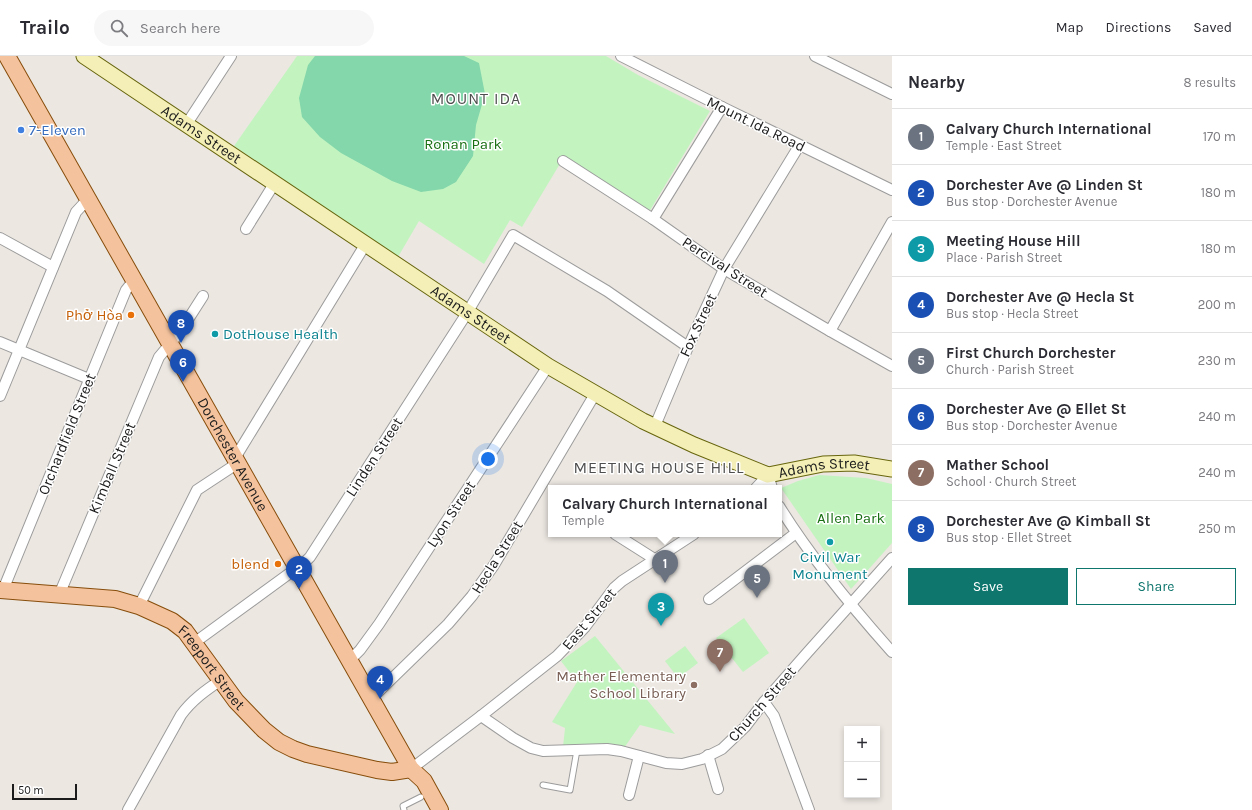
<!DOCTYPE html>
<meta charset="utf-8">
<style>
body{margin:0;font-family:Karla,sans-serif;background:#f7f7f7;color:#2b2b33}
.controls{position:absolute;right:12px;bottom:12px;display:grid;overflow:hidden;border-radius:0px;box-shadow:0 2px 6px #0003}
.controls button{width:36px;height:36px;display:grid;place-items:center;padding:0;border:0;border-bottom:1px solid #e1e1e2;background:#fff;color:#2b2b33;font:20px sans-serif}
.scale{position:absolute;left:12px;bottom:10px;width:65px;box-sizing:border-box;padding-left:4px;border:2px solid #1b1b1b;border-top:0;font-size:11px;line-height:14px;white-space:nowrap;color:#1b1b1b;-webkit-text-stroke:3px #fff;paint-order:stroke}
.you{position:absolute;left:488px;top:403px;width:14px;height:14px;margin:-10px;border:3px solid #fff;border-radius:50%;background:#1a73e8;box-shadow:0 0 0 6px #1a73e833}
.badge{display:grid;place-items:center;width:26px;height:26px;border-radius:50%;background:#0f766e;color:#fff;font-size:13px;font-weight:700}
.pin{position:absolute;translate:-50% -33px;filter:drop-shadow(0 1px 2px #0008)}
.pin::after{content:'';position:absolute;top:21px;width:14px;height:12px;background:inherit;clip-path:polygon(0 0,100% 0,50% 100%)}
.popup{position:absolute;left:548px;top:429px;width:234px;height:52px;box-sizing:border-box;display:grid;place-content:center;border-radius:0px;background:#fff;filter:drop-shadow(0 1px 3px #0005);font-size:13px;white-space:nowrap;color:#7c7c81}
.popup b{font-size:15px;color:#2b2b33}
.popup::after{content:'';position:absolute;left:50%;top:100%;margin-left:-8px;border:8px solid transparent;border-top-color:#fff}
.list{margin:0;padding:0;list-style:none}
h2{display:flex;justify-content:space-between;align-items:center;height:52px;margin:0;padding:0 16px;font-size:17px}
h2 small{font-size:13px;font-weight:400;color:#7c7c81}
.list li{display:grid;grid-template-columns:26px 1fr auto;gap:12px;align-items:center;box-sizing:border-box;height:56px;padding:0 16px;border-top:1px solid #e1e1e2}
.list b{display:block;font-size:15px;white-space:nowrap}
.list p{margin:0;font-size:13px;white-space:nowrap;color:#7c7c81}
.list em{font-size:13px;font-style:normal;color:#7c7c81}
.actions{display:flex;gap:8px;padding:12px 16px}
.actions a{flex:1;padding:9px 0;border:1px solid #0f766e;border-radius:0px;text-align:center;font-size:14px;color:#0f766e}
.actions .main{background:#0f766e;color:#fff}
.icon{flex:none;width:22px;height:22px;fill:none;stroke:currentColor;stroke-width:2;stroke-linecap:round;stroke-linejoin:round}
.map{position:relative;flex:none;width:892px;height:754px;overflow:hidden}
header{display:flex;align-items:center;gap:24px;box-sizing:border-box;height:56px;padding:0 20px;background:#fff;border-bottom:1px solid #e1e1e2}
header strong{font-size:19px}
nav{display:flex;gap:22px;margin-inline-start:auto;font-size:14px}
.search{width:280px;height:36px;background:#f7f7f7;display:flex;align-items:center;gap:10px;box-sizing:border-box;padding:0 14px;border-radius:22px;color:#7c7c81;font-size:15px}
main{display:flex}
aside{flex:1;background:#fff}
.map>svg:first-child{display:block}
</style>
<header>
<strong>Trailo</strong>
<div class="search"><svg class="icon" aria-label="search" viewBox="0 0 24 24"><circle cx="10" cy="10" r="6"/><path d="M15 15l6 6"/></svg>Search here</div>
<nav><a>Map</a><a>Directions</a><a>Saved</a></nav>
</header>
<main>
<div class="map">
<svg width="892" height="754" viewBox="0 0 892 754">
<rect width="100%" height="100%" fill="#ece7e1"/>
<g fill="#c3f4c0">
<polygon points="297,0 606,0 638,19 710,55 649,156 564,101 522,171 510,164 484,208 419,165 398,201 234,90"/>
<polygon points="819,419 866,422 892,428 892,487 851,533 781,432 798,425"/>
<polygon points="744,562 769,597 743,616 716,582"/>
<polygon points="595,580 675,678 640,669 624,692 563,691 565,672 552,666 577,626 561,605"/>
<polygon points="685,590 698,607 678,622 665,605"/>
</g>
<polygon fill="#84d6ab" points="315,0 464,0 479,7 485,38 476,69 473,100 456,126 443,133 421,136 392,125 341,97 320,81 302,61 299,42 308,9"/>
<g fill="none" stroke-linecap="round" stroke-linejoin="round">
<g stroke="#9c9c9c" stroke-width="7">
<g id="lane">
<polyline points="543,729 570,734 577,694"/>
<polyline points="404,754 403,750 421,741"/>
</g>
</g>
<g stroke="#9c9c9c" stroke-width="12">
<g id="street">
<polyline points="621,0 722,51 892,134"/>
<polyline points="815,0 892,38"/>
<polyline points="186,69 231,0"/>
<polyline points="563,105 653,163 724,213 830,275 892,310"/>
<polyline points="653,163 722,51"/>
<polyline points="246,173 274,128"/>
<polyline points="0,182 53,211"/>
<polyline points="830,275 892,166"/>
<polyline points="0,286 89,323"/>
<polyline points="0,340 76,156 88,143"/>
<polyline points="655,370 688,291 724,213 799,90"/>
<polyline points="235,402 365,189"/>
<polyline points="756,432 768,419 772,432"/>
<path d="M779,450C811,502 851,550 892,596"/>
<polyline points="615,478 656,504"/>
<polyline points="3,534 126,234 134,224"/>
<polyline points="59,539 159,301 180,276 203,240"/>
<polyline points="709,543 796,477"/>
<polyline points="139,550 197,434 238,407"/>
<polyline points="194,587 305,506 310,501 467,257 513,179 607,235 688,291"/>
<polyline points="350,604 360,594 379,568 548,310"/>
<polyline points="372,642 448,568 472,540 494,509 595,338"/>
<polyline points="764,646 774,660 809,754"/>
<polyline points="481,660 513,682 531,692 543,695 607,693 621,695 666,707 682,708 702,703 722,693 745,671 764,646 807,597 892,502"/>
<polyline points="708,699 718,733"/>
<polyline points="411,713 481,660 557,600 585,571 614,532 622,525 694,478"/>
<polyline points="629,739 639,700"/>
<path d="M128,754L181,659C192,644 206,634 221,624"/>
</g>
</g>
<g stroke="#67650d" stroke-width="17">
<g id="secondary">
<path id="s1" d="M84,0L548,310L643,365L694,389L768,419L823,408L854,407L892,413"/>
</g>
</g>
<g stroke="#874d0b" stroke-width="18">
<g id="primary">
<path id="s2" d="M7,0L411,713L424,725L440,754"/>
<path id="s3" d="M0,534L115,543L139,550L172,565L185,575L236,645L264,674L279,686L293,693L307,698L377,714L392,716L411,713"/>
</g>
</g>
<use href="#lane" stroke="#fff" stroke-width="5"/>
<use href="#street" stroke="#fff" stroke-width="10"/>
<use href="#secondary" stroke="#f3efb7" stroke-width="15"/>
<use href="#primary" stroke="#f4c39e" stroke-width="16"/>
</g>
<circle fill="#3f7fe0" stroke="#fff" stroke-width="1.5" cx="21" cy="74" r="4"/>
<g fill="#e8710a" stroke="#fff" stroke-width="1.5">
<circle cx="131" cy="259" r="4"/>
<circle cx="278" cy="508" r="4"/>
</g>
<g fill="#0f9aa8" stroke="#fff" stroke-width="1.5">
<circle cx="215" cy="278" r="4"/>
<circle cx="830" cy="486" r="4"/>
</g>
<circle fill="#8d6e63" stroke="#fff" stroke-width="1.5" cx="694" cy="629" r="4"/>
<g text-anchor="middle" stroke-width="3" stroke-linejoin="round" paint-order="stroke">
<g font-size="15" fill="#1b1b1b" stroke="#fff">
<text transform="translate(756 68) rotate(26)" y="5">Mount Ida Road</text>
<text dy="5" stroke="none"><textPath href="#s1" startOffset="141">Adams Street</textPath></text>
<text transform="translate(725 211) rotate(33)" y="5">Percival Street</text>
<text dy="5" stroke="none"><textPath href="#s1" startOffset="465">Adams Street</textPath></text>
<text transform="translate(698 269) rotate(-65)" y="5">Fox Street</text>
<text transform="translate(67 378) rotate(-68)" y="5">Orchardfield Street</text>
<text dy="5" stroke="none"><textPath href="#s2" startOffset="458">Dorchester Avenue</textPath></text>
<text transform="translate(374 401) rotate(-57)" y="5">Linden Street</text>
<text transform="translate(112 412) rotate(-67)" y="5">Kimball Street</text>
<text dy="5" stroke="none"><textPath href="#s1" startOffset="861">Adams Street</textPath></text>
<text transform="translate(451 458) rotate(-57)" y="5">Lyon Street</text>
<text transform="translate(497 501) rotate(-58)" y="5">Hecla Street</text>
<text transform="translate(589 563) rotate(-50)" y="5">East Street</text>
<text dy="5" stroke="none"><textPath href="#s3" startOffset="238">Freeport Street</textPath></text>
<text transform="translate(762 648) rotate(-49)" y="5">Church Street</text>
</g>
<g font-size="15" fill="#366cbe" stroke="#fff" text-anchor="start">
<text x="29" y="79">7-Eleven</text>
</g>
<g font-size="15" fill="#186f13" stroke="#fff">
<text x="463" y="93">Ronan Park</text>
<text x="851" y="467">Allen Park</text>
</g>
<g font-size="15" fill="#c56008" stroke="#fff" text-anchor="end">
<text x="123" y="264">Phở Hòa</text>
<text x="270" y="513">blend</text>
</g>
<g font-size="15" fill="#0d838f" stroke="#fff" text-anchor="start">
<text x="223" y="283">DotHouse Health</text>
<text x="830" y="506" text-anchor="middle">Civil War<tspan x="830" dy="17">Monument</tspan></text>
</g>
<g font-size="15" fill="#785e54" stroke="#fff" text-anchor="end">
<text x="686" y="625">Mather Elementary<tspan x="686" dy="17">School Library</tspan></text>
</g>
<g font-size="16" letter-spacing="1" fill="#4e4e4e" stroke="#fff">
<text x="476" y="48">MOUNT IDA</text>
<text x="659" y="417">MEETING HOUSE HILL</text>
</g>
</g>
</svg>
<div class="controls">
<button>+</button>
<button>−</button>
</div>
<div class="scale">50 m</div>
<div class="you"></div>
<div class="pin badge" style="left:665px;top:527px;background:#6b7280">1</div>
<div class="popup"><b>Calvary Church International</b>Temple</div>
<div class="pin badge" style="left:299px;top:533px;background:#1a4fb4">2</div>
<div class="pin badge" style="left:661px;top:570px;background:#0f9aa8">3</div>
<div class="pin badge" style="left:380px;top:643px;background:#1a4fb4">4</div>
<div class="pin badge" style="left:757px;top:542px;background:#6b7280">5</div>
<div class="pin badge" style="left:183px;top:326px;background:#1a4fb4">6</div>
<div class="pin badge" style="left:720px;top:616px;background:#8d6e63">7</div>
<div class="pin badge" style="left:181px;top:287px;background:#1a4fb4">8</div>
</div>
<aside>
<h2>Nearby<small>8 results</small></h2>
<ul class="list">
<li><span class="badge" style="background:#6b7280">1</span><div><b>Calvary Church International</b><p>Temple · East Street</p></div><em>170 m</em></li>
<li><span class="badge" style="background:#1a4fb4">2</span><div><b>Dorchester Ave @ Linden St</b><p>Bus stop · Dorchester Avenue</p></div><em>180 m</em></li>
<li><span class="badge" style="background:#0f9aa8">3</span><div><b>Meeting House Hill</b><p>Place · Parish Street</p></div><em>180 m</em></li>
<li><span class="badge" style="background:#1a4fb4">4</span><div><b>Dorchester Ave @ Hecla St</b><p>Bus stop · Hecla Street</p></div><em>200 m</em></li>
<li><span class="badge" style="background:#6b7280">5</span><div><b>First Church Dorchester</b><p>Church · Parish Street</p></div><em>230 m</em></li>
<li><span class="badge" style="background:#1a4fb4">6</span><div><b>Dorchester Ave @ Ellet St</b><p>Bus stop · Dorchester Avenue</p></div><em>240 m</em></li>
<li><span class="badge" style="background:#8d6e63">7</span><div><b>Mather School</b><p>School · Church Street</p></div><em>240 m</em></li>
<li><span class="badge" style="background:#1a4fb4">8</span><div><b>Dorchester Ave @ Kimball St</b><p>Bus stop · Ellet Street</p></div><em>250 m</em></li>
</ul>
<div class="actions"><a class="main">Save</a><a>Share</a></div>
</aside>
</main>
